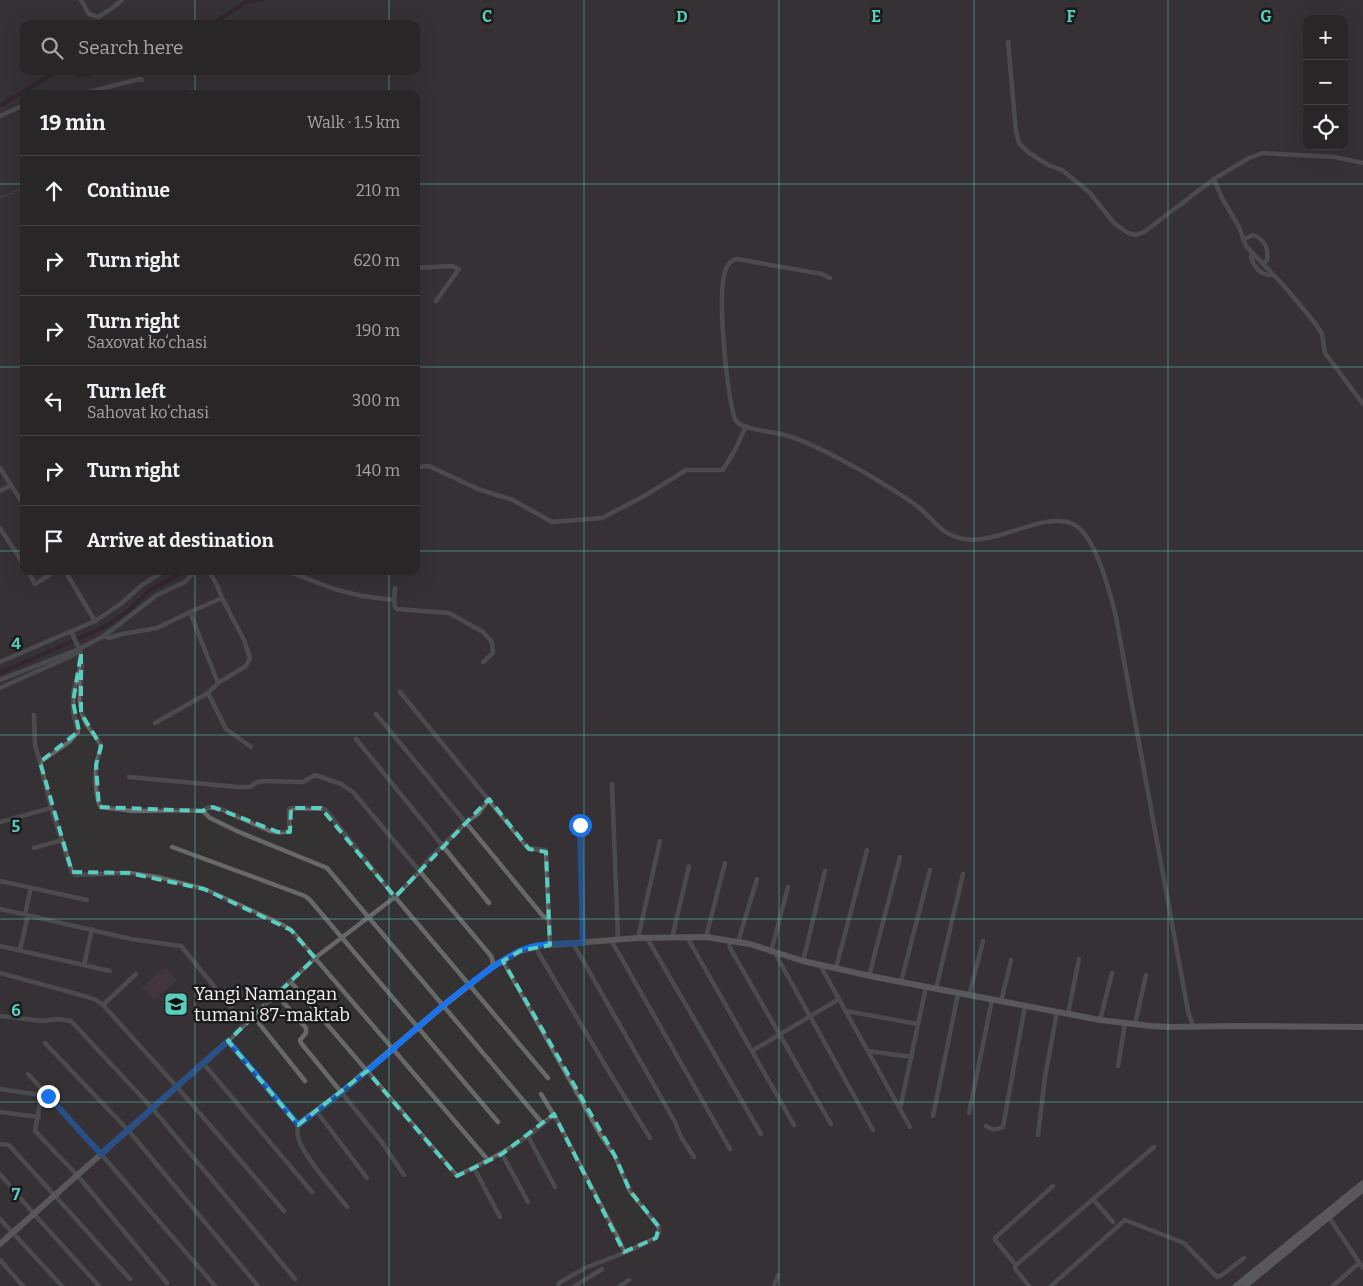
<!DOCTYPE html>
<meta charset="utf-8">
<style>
body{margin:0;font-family:Bitter,serif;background:#302e2f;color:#f1f3f6}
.controls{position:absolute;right:15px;top:15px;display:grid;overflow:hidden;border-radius:10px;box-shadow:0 5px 20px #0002}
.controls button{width:45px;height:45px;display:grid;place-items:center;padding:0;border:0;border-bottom:1px solid #444344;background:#282627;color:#f1f3f6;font:25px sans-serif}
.stop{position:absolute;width:15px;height:15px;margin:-11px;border:4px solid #1a73e8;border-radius:50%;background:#fff}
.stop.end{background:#1a73e8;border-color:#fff;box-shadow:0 1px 5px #0008}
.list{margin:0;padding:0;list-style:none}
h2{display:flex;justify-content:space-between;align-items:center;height:65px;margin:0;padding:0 20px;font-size:21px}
h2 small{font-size:16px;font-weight:400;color:#a5a5a7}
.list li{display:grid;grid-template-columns:32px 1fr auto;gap:15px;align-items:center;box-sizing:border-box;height:70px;padding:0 20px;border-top:1px solid #444344}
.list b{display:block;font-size:19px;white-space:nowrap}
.list p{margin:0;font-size:16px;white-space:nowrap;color:#a5a5a7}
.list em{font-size:16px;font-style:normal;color:#a5a5a7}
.icon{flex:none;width:28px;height:28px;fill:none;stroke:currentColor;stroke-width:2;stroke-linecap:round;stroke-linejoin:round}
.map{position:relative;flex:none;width:1363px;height:1286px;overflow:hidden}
.search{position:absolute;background:#282627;box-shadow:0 5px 20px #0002;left:20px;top:20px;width:400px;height:55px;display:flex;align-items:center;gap:12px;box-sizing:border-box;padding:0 18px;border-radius:10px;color:#a5a5a7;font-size:19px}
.panel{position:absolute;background:#282627;box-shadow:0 5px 20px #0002;left:20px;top:90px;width:400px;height:485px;border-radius:10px}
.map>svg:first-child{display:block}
</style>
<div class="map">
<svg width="1363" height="1286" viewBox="0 0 1363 1286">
<rect width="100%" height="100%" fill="#353234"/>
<polygon fill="#513d48" points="165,967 177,980 154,1000 142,987"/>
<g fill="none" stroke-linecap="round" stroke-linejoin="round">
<g stroke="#6b5a64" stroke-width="1">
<polyline points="187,94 191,89"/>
<polyline points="0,197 12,193 24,186"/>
</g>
<g stroke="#301927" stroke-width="4">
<polyline points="212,24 248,1 263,0"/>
<path d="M67,71C80,76 85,76 98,71"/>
<polyline points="0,106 57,71"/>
<polyline points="0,673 100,629 127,612 150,590 185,571"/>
</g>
<g stroke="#676868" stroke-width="4.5">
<polyline points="81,0 89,14 98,17 111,9 122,0"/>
<polyline points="1008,42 1016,132 1019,143 1028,152 1048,165 1062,170 1089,192 1114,223 1128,233 1136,235 1144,232 1214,179 1249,158 1263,153 1335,157 1363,163"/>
<polyline points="44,94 46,92 58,94"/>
<polyline points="81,94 139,79 142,80"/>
<polyline points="0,116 24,105"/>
<polyline points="1214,179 1222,198 1239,227 1246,246 1285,287 1315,323 1322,334 1325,353 1363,404"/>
<path d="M1243,240L1253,235C1264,239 1269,248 1267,260L1263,264"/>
<path d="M1253,253L1251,257C1254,268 1262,276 1273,275"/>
<polyline points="416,268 452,266 459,269 436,301"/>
<path d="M830,278L822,274L737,259C732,260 728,263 726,269C716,293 727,389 734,416C735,420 737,423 741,425C754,431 771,431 785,435C803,440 821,449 838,458C863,471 888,486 913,503C933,516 937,534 964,539C998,545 1047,509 1075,525C1096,538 1110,592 1116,617L1188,1011L1193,1026"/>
<polyline points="416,467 429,466 478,489 513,500 552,522 602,518 646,495 686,470 723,470 736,448 746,426"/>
<polyline points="0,468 24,505"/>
<polyline points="0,491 11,485"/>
<polyline points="0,528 24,565"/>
<polyline points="28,571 35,584 55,571"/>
<polyline points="65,571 95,621"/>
<polyline points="209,571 217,585 222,598 190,612 218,683 208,693 226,729 251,747"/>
<polyline points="287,571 334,589 362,596 394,600 395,607 397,609 449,613 483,632 492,642 493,653 483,662"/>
<polyline points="394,600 395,588"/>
<polyline points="71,631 81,654 80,666 73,692 73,712 78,732 69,742 40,762 51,808 72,872 76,875 129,873 157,877 204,889 279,923 291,930 488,1160"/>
<polyline points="104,636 109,638 122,634 157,628 190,612"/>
<polyline points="0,662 95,621 122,603 142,585 164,571"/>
<path d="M82,665C81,685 76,705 86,723C90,731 98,737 101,746C101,751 98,756 97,762C95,773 95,798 101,807L133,811L198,810L203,811L210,818L239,832L327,868L543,1124"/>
<polyline points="0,680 79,649 104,636 157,595 185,582 195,571"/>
<polyline points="218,683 246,666 250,658 244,640 222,598"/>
<polyline points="0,688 80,652"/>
<polyline points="400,692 528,848 546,850 550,945"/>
<polyline points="376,714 543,916 549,919"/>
<polyline points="34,715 35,745 40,762"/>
<polyline points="155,723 208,693"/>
<polyline points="356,739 489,903"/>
<polyline points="129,777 238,787 250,787 255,783 262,781 303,782 315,775 341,784 353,792 491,956 493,962 492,967"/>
<polyline points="612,784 618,939"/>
<path d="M203,811L208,807L221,809L270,831C276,832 285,834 289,830V809L291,808L325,809L395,897L548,1078"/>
<polyline points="0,822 51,808"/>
<polyline points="580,825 583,943"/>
<polyline points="172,847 305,896 310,900 498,1122"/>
<polyline points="34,848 62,840"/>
<polyline points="0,881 87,900"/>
<polyline points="0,909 131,939 181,946 245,1024"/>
<polyline points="25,914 31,888"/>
<polyline points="687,937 794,1125"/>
<polyline points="706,937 725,863"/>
<polyline points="638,938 660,841"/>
<polyline points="647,938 761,1134"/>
<polyline points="672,938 689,866"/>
<polyline points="611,940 730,1149"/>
<polyline points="729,940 730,948 831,1124"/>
<polyline points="738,942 757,879"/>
<polyline points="573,943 675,1122 681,1137 694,1157"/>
<polyline points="0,946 110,971"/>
<polyline points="537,946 538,952 611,1075 650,1138"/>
<polyline points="20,950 28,915"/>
<polyline points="771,952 788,887"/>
<polyline points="775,953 873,1130"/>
<polyline points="503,961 600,1134 615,1156 630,1191 659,1227 659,1233 656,1238 629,1251 585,1268 559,1283 558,1286"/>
<polyline points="803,961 825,871"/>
<polyline points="84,965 92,929"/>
<polyline points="820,965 910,1127"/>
<polyline points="836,968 867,850"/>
<polyline points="0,973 88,997 96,1000 103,1005 177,1087 284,1211"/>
<polyline points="869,976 900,857"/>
<path d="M290,981L457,1176C491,1160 523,1143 551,1117H555L620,1242L624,1252"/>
<polyline points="901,982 930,870"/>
<polyline points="936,989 963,874"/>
<polyline points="276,994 306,1028 306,1033 300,1040 301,1043 381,1141 404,1175"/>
<polyline points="969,996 983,941"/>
<polyline points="1001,1002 1011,960"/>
<polyline points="103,1005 136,974"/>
<polyline points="846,1011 918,1024"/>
<polyline points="1068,1014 1079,959"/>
<polyline points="0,1016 43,1021 57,1019 71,1021 152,1108 295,1279"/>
<polyline points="253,1016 305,1081"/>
<polyline points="1100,1020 1112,973"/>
<polyline points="1135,1024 1146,975"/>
<polyline points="45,1043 128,1130 258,1286"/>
<polyline points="752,1051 839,999"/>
<polyline points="868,1051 912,1057"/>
<polyline points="203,1063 312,1192"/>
<polyline points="1118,1066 1125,1023"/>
<polyline points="28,1074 101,1154 215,1286"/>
<polyline points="0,1089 40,1095 41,1097 35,1131 78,1176 167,1283"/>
<polyline points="541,1094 555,1117"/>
<polyline points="900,1109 926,987"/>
<polyline points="0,1112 39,1117"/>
<polyline points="317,1112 367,1178"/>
<polyline points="969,1113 992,1000"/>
<polyline points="933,1116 958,994"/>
<path d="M986,1126C990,1130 998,1130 1003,1127L1025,1006"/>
<polyline points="1038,1135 1045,1077 1057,1012"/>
<polyline points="528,1136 555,1187"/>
<polyline points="0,1144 9,1145 130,1279"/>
<polyline points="502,1154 528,1202"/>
<polyline points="474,1168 500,1217"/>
<polyline points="0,1174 34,1214 99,1286"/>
<polyline points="1093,1199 1113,1222"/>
<path d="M347,1207C334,1190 305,1158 299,1140C297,1135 297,1131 298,1125L228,1041L265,1004L315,958L395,897L419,872L426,862L465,823L478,814L489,799"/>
<polyline points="1328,1216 1363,1268"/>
<polyline points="0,1219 62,1286"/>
<polyline points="0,1260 23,1286"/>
<polyline points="1016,1265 995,1240 995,1238 1053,1186"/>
<polyline points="575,1286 602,1269"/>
<polyline points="620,1286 629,1280"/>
<polyline points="774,1286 778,1275"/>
<polyline points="1029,1286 1016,1270 1015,1267 1016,1265 1154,1147"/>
<polyline points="1051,1286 1125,1220 1184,1243 1217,1277 1222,1275 1244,1258"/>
<polyline points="1333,1286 1359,1263"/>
</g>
<g stroke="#838685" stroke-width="6">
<polyline points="298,1125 342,1092 444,1005 492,967 520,951 537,946 638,938 706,937 750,944 803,961 875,977 1100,1020 1151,1026 1170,1027 1239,1026 1363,1027"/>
<polyline points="0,1244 228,1041"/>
<polyline points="1236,1286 1363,1183"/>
<polyline points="1245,1286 1363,1189"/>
</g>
</g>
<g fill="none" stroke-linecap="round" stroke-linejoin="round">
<path stroke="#1a73e8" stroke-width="6" d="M48,1096L101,1154L228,1041L298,1125C353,1087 400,1041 451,999C473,982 495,963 520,951C538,942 563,944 583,943L580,825"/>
</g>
<path d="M0 0H1363V1286H0ZM81,654V713L101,746L96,765L99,807L202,811L213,807L278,832H290L291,808H321L395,897L489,799L529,849L546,852L550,945L520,951L503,961L615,1156L630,1191L659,1227L656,1238L624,1252L554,1114L502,1154L457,1176L367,1071L298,1125L228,1041L315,958L291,930L204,889L129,873L72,872L40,762L79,731L73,702Z" fill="#353234" fill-opacity=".55" fill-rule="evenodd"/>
<path fill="none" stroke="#59cebf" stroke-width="4" stroke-dasharray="10 6" stroke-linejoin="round" d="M81,654V713L101,746L96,765L99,807L202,811L213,807L278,832H290L291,808H321L395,897L489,799L529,849L546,852L550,945L520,951L503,961L615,1156L630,1191L659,1227L656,1238L624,1252L554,1114L502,1154L457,1176L367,1071L298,1125L228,1041L315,958L291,930L204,889L129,873L72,872L40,762L79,731L73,702Z"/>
<path fill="none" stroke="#59cebf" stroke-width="1" stroke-opacity="0.55" d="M195,0V24M389,0V24M584,0V1286M779,0V1286M974,0V1286M1168,0V1286M195,71V94M389,71V94M0,184H24M416,184H1363M0,367H24M416,367H1363M0,551H24M416,551H1363M195,571V1286M389,571V1286M0,735H1363M0,919H1363M0,1102H1363"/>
<defs>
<g id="school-square" transform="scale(1.25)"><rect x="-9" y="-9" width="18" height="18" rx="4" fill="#59cebf" stroke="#1c1b1b"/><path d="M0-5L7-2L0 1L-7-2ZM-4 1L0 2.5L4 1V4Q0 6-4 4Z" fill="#111"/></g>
</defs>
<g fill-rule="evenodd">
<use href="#school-square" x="176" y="1004"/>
</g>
<g text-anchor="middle" stroke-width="5" stroke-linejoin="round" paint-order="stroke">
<g font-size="18" fill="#f4f2f3" stroke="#1c1b1b" text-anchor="start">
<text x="194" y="1000">Yangi Namangan<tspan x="194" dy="21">tumani 87-maktab</tspan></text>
</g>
</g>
<g font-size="16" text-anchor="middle" font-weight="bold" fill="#59cebf" stroke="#1c1b1b" stroke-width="5" stroke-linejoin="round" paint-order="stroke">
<text x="487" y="22">C</text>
<text x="682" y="22">D</text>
<text x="876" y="22">E</text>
<text x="1071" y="22">F</text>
<text x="1266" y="22">G</text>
<text x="16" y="649">4</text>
<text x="16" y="832">5</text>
<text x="16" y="1016">6</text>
<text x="16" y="1200">7</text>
</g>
</svg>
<div class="controls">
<button>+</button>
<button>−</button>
<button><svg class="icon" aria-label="locate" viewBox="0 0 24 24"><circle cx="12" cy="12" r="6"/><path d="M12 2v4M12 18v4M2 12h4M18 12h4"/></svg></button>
</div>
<div class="stop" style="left:580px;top:825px"></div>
<div class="stop end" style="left:48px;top:1096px"></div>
<div class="search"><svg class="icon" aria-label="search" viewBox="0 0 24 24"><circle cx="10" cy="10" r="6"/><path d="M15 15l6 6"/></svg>Search here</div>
<section class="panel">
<h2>19 min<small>Walk · 1.5 km</small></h2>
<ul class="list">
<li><svg class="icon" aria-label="ahead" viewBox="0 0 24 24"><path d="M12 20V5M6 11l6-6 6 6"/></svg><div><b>Continue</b></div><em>210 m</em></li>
<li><svg class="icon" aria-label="right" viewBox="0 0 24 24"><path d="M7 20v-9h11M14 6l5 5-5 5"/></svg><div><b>Turn right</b></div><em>620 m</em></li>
<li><svg class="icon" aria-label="right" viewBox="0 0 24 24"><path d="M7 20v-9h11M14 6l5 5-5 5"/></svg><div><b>Turn right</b><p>Saxovat koʻchasi</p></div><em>190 m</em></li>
<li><svg class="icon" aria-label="left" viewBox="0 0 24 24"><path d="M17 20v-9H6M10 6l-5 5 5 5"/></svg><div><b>Turn left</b><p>Sahovat koʻchasi</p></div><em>300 m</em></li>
<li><svg class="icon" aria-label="right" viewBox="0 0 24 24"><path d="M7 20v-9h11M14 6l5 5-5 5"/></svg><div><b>Turn right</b></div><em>140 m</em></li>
<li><svg class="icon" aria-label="arrive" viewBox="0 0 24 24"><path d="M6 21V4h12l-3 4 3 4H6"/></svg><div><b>Arrive at destination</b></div></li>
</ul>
</section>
</div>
